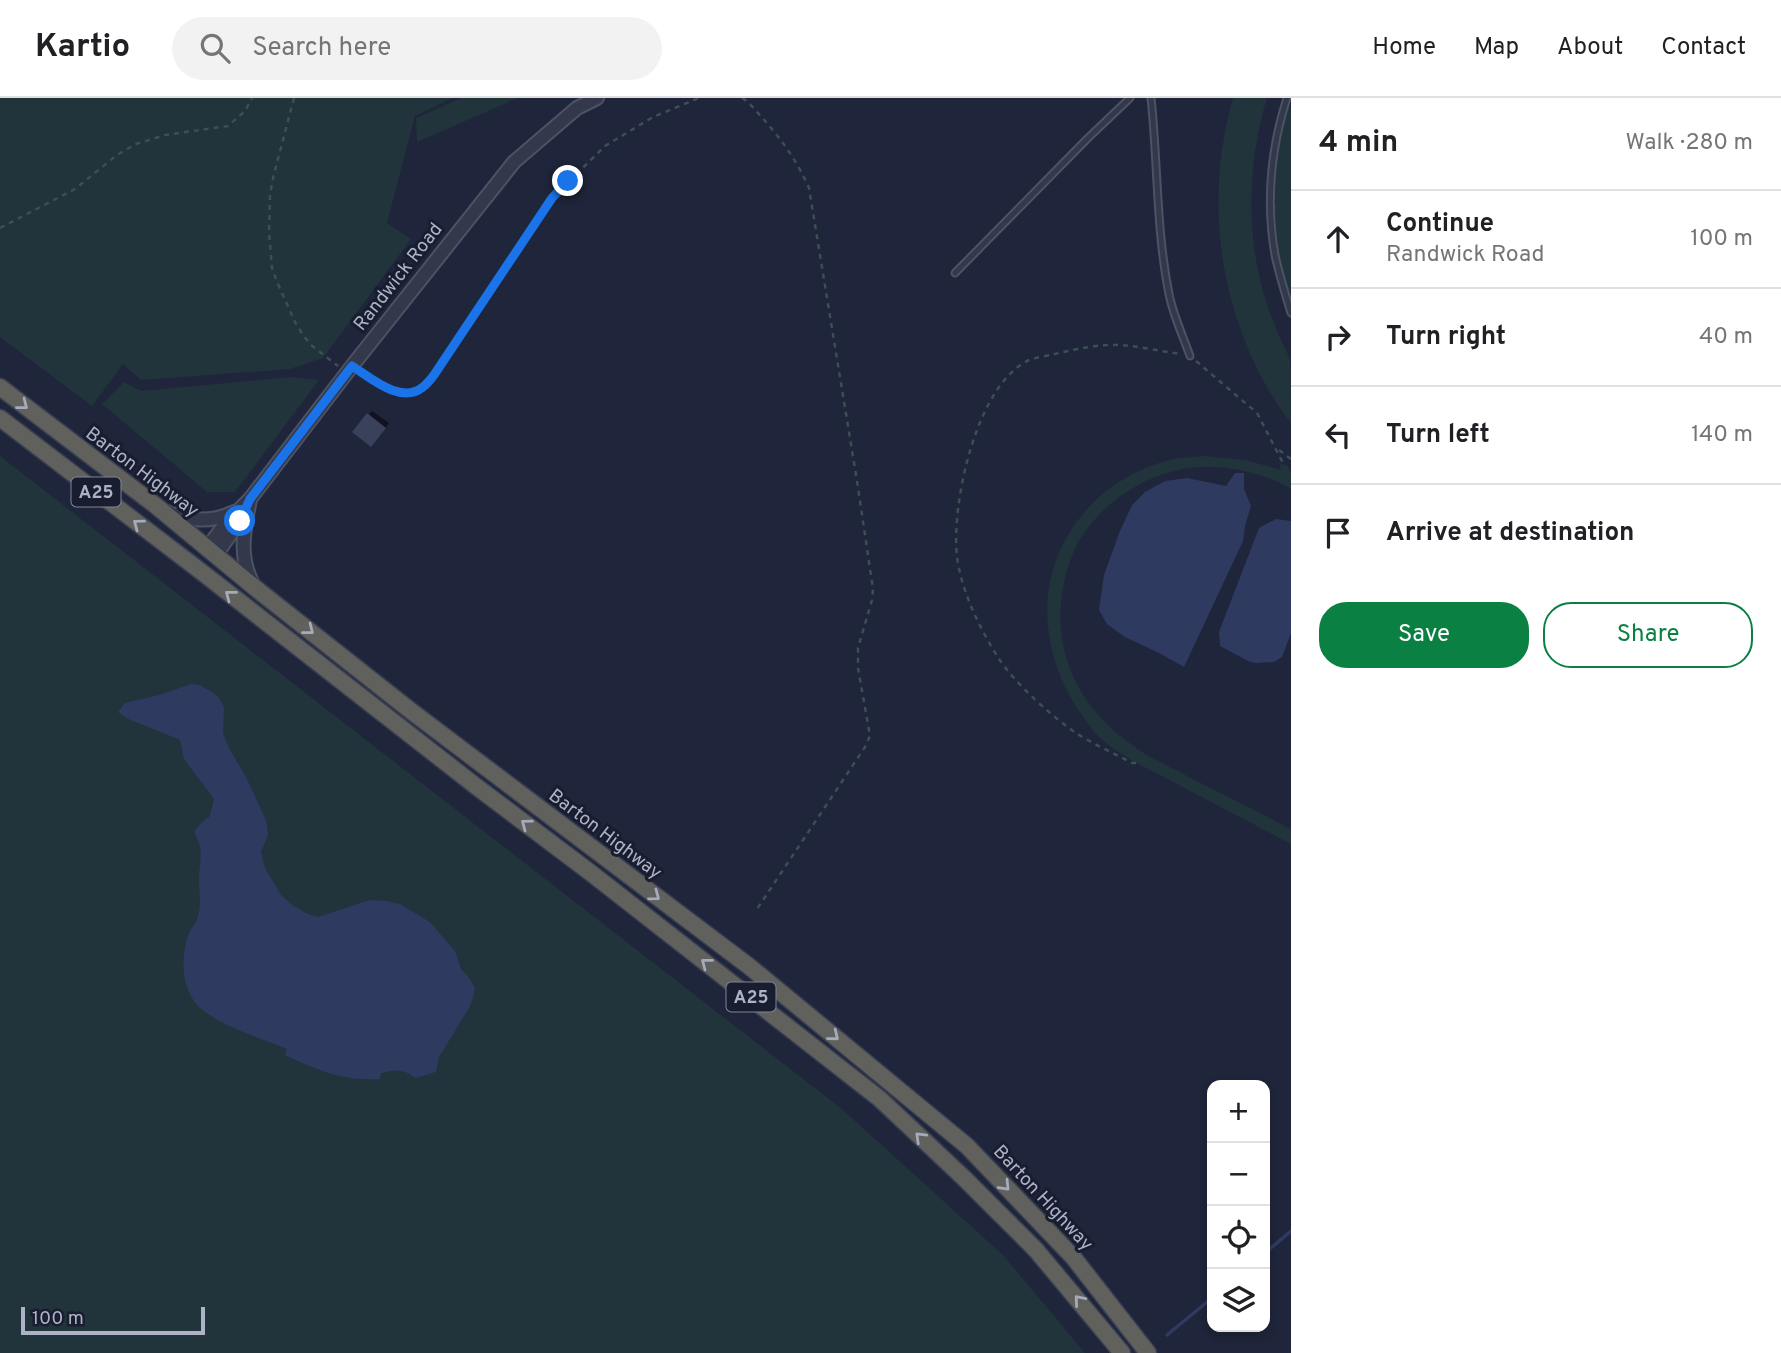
<!DOCTYPE html>
<meta charset="utf-8">
<style>
body{margin:0;font-family:Overpass,sans-serif;background:#f2f2f2;color:#202124}
.controls{position:absolute;right:21px;bottom:21px;display:grid;overflow:hidden;border-radius:14px;box-shadow:0 4px 10px #0003}
.controls button{width:63px;height:63px;display:grid;place-items:center;padding:0;border:0;border-bottom:2px solid #e0e0e0;background:#fff;color:#202124;font:35px sans-serif}
.scale{position:absolute;left:21px;bottom:18px;width:184px;box-sizing:border-box;padding-left:7px;border:4px solid #adb2c7;border-top:0;font-size:19px;line-height:24px;white-space:nowrap;color:#adb2c7;-webkit-text-stroke:5px #181d2f;paint-order:stroke}
.stop{position:absolute;width:21px;height:21px;margin:-16px;border:5px solid #1a73e8;border-radius:50%;background:#fff}
.stop.end{background:#1a73e8;border-color:#fff;box-shadow:0 2px 7px #0008}
.list{margin:0;padding:0;list-style:none}
h2{display:flex;justify-content:space-between;align-items:center;height:91px;margin:0;padding:0 28px;font-size:30px}
h2 small{font-size:23px;font-weight:400;color:#757577}
.list li{display:grid;grid-template-columns:46px 1fr auto;gap:21px;align-items:center;box-sizing:border-box;height:98px;padding:0 28px;border-top:2px solid #e0e0e0}
.list b{display:block;font-size:26px;white-space:nowrap}
.list p{margin:0;font-size:23px;white-space:nowrap;color:#757577}
.list em{font-size:23px;font-style:normal;color:#757577}
.actions{display:flex;gap:14px;padding:21px 28px}
.actions a{flex:1;padding:16px 0;border:2px solid #0b8043;border-radius:28px;text-align:center;font-size:24px;color:#0b8043}
.actions .main{background:#0b8043;color:#fff}
.icon{flex:none;width:38px;height:38px;fill:none;stroke:currentColor;stroke-width:2;stroke-linecap:round;stroke-linejoin:round}
.map{position:relative;flex:none;width:1291px;height:1255px;overflow:hidden}
header{display:flex;align-items:center;gap:42px;box-sizing:border-box;height:98px;padding:0 35px;background:#fff;border-bottom:2px solid #e0e0e0}
header strong{font-size:33px}
nav{display:flex;gap:38px;margin-inline-start:auto;font-size:24px}
.search{width:490px;height:63px;background:#f2f2f2;display:flex;align-items:center;gap:18px;box-sizing:border-box;padding:0 24px;border-radius:38px;color:#757577;font-size:26px}
main{display:flex}
aside{flex:1;background:#fff}
.map>svg:first-child{display:block}
</style>
<header>
<strong>Kartio</strong>
<div class="search"><svg class="icon" aria-label="search" viewBox="0 0 24 24"><circle cx="10" cy="10" r="6"/><path d="M15 15l6 6"/></svg>Search here</div>
<nav><a>Home</a><a>Map</a><a>About</a><a>Contact</a></nav>
</header>
<main>
<div class="map">
<svg width="1291" height="1255" viewBox="0 0 1291 1255">
<rect width="100%" height="100%" fill="#1f253a"/>
<g fill="#21333b">
<polygon points="0,0 453,0 415,18 387,125 411,141 323,260 290,271 141,282 123,266 92,308 0,239"/>
<polygon points="461,0 518,0 417,44 416,20"/>
<path d="M1233,0H1267C1249,60 1246,125 1261,186C1266,205 1273,224 1281,242C1284,249 1288,255 1290,262C1291,273 1291,311 1291,326C1222,233 1201,111 1233,0Z"/>
<polygon points="1287,10 1291,10 1291,205 1279,159 1274,106 1276,102 1274,100 1275,72"/>
<polygon points="290,279 319,282 235,394 207,394 102,306 124,284 141,293"/>
<polygon points="0,358 842,1011 1003,1157 1085,1255 0,1255"/>
<path d="M1206,358L1246,362L1281,372L1280,366L1287,367L1291,374V391C1271,379 1249,373 1226,370C1189,365 1155,375 1125,395C1094,416 1073,444 1065,480C1046,559 1086,623 1154,661L1291,731V746L1131,662C1120,655 1107,647 1097,637C1089,628 1082,617 1075,607C1036,544 1036,467 1088,410C1110,385 1147,365 1180,360C1188,359 1197,359 1206,358Z"/>
</g>
<g fill="#2f3a61">
<polygon points="1235,375 1244,375 1244,391 1251,408 1245,428 1243,443 1184,569 1159,555 1125,539 1107,526 1099,512 1104,477 1120,433 1132,407 1145,394 1165,383 1187,380 1226,388"/>
<polygon points="1276,421 1291,423 1291,535 1282,559 1274,564 1256,565 1250,564 1220,548 1219,534 1259,430"/>
<path d="M191,586L200,587L218,598L224,609L223,635L229,650L246,679L266,722L268,737L261,754L265,770L281,797L292,807L308,816L318,819L370,802L387,803L400,806L430,824L455,853L461,871L470,881L475,891L473,900L469,910L439,959L436,974L416,980C402,971 397,971 381,975L380,981C341,983 320,973 285,957L287,951C261,940 232,932 208,916C182,900 179,865 188,838C191,830 198,823 199,814C201,803 199,792 199,781C199,771 202,759 200,749C199,744 196,739 194,734L201,725L210,718L214,701L184,661L180,642L126,620L118,614L125,605L159,597Z"/>
</g>
<polygon fill="#0007" points="372,313 389,325 375,343 368,317"/>
<g fill="none" stroke-linecap="round" stroke-linejoin="round">
<g stroke="#2f3a61" stroke-width="3.5">
<polyline points="1265,1155 1291,1133"/>
<polyline points="1167,1237 1212,1200"/>
</g>
</g>
<polygon fill="#3a415a" points="367,315 386,330 371,349 352,334"/>
<g fill="none" stroke-linecap="round" stroke-linejoin="round">
<g stroke="#4d5265" stroke-width="9">
<g id="service">
<path d="M1151,0C1158,65 1156,131 1169,196C1173,217 1183,238 1190,258"/>
<path d="M1287,0C1271,50 1266,105 1275,157C1279,176 1285,195 1291,215"/>
<polyline points="955,175 1088,40 1130,0"/>
</g>
</g>
<g stroke="#4d5265" stroke-width="16">
<g id="tertiary">
<path d="M250,402C244,431 238,459 253,486"/>
<path d="M167,414C189,423 212,425 234,414"/>
<polyline points="208,449 225,426 250,401 352,268 514,64 577,10 597,0"/>
<polyline points="216,457 243,418"/>
</g>
</g>
<g stroke="#3a3f52" stroke-width="19">
<g id="trunk">
<polyline points="0,289 155,407 259,493 411,613 750,869 967,1048 1073,1159 1148,1255"/>
<polyline points="0,320 203,475 477,689 591,775 880,1001 965,1081 1036,1152 1122,1255"/>
</g>
</g>
<g stroke="#3b4f55" stroke-width="2.5" stroke-dasharray="5 5" stroke-linecap="butt">
<polyline points="294,0 273,80 270,97 269,135 272,170 277,184 296,226 303,237 311,247 338,268"/>
<path d="M742,0L747,3C773,31 793,54 809,90L857,383L873,491L872,502L858,550V570L870,638L865,649L755,814"/>
<polyline points="0,130 75,91 117,57 136,46 165,37 228,28 245,13 252,0"/>
<polyline points="1196,263 1257,315 1284,367"/>
<path d="M363,275C379,286 402,305 422,290C427,287 431,281 434,277L552,100L605,48L653,19L699,0"/>
<polyline points="1279,352 1291,361"/>
<path d="M1136,665H1132C1113,655 1093,646 1076,635C1051,618 1015,585 999,561C980,531 962,495 957,459C951,406 976,287 1029,262C1037,259 1047,258 1055,256C1072,252 1090,248 1107,247C1132,246 1157,253 1181,256"/>
</g>
<use href="#service" stroke="#33384a" stroke-width="5"/>
<use href="#tertiary" stroke="#33384a" stroke-width="12"/>
<use href="#trunk" stroke="#60605d" stroke-width="16"/>
</g>
<defs><path id="oneway-chevron" d="M-2-3.5L2.5 0L-2 3.5" fill="none" stroke-width="1.6" stroke-linecap="round" stroke-linejoin="round" transform="scale(1.75)"/></defs>
<g stroke="#a5aabc">
<use href="#oneway-chevron" transform="translate(23 307) rotate(38)"/>
<use href="#oneway-chevron" transform="translate(138 426) rotate(-143)"/>
<use href="#oneway-chevron" transform="translate(230 497) rotate(-142)"/>
<use href="#oneway-chevron" transform="translate(309 532) rotate(38)"/>
<use href="#oneway-chevron" transform="translate(526 726) rotate(-143)"/>
<use href="#oneway-chevron" transform="translate(655 798) rotate(37)"/>
<use href="#oneway-chevron" transform="translate(706 865) rotate(-142)"/>
<use href="#oneway-chevron" transform="translate(834 938) rotate(39)"/>
<use href="#oneway-chevron" transform="translate(920 1039) rotate(-136)"/>
<use href="#oneway-chevron" transform="translate(1005 1088) rotate(46)"/>
<use href="#oneway-chevron" transform="translate(1079 1202) rotate(-131)"/>
</g>
<g fill="none" stroke-linecap="round" stroke-linejoin="round">
<path stroke="#1a73e8" stroke-width="9" d="M240,423L250,401L352,268C371,280 401,307 423,289C427,286 431,281 434,277L552,100L568,83"/>
</g>
<g text-anchor="middle" stroke-width="6" stroke-linejoin="round" paint-order="stroke">
<g fill="#181d2f" stroke="#808599" stroke-width="2">
<rect x="71.5" y="379.5" width="49" height="29" rx="5"/>
<rect x="726.5" y="884.5" width="49" height="29" rx="5"/>
</g>
<g font-size="18" font-weight="bold" fill="#adb2c7">
<text x="96" y="400">A25</text>
<text x="751" y="905">A25</text>
</g>
<g font-size="19" fill="#adb2c7" stroke="#181d2f">
<text transform="translate(397 178) rotate(-52)" y="7">Randwick Road</text>
<text transform="translate(143 373) rotate(37)" y="7">Barton Highway</text>
<text transform="translate(606 735) rotate(37)" y="7">Barton Highway</text>
<text transform="translate(1044 1099) rotate(47)" y="7">Barton Highway</text>
</g>
</g>
</svg>
<div class="controls">
<button>+</button>
<button>−</button>
<button><svg class="icon" aria-label="locate" viewBox="0 0 24 24"><circle cx="12" cy="12" r="6"/><path d="M12 2v4M12 18v4M2 12h4M18 12h4"/></svg></button>
<button><svg class="icon" aria-label="layers" viewBox="0 0 24 24"><path d="M12 4l9 5-9 5-9-5zM3 14l9 5 9-5"/></svg></button>
</div>
<div class="scale">100 m</div>
<div class="stop" style="left:240px;top:423px"></div>
<div class="stop end" style="left:568px;top:83px"></div>
</div>
<aside>
<h2>4 min<small>Walk · 280 m</small></h2>
<ul class="list">
<li><svg class="icon" aria-label="ahead" viewBox="0 0 24 24"><path d="M12 20V5M6 11l6-6 6 6"/></svg><div><b>Continue</b><p>Randwick Road</p></div><em>100 m</em></li>
<li><svg class="icon" aria-label="right" viewBox="0 0 24 24"><path d="M7 20v-9h11M14 6l5 5-5 5"/></svg><div><b>Turn right</b></div><em>40 m</em></li>
<li><svg class="icon" aria-label="left" viewBox="0 0 24 24"><path d="M17 20v-9H6M10 6l-5 5 5 5"/></svg><div><b>Turn left</b></div><em>140 m</em></li>
<li><svg class="icon" aria-label="arrive" viewBox="0 0 24 24"><path d="M6 21V4h12l-3 4 3 4H6"/></svg><div><b>Arrive at destination</b></div></li>
</ul>
<div class="actions"><a class="main">Save</a><a>Share</a></div>
</aside>
</main>
